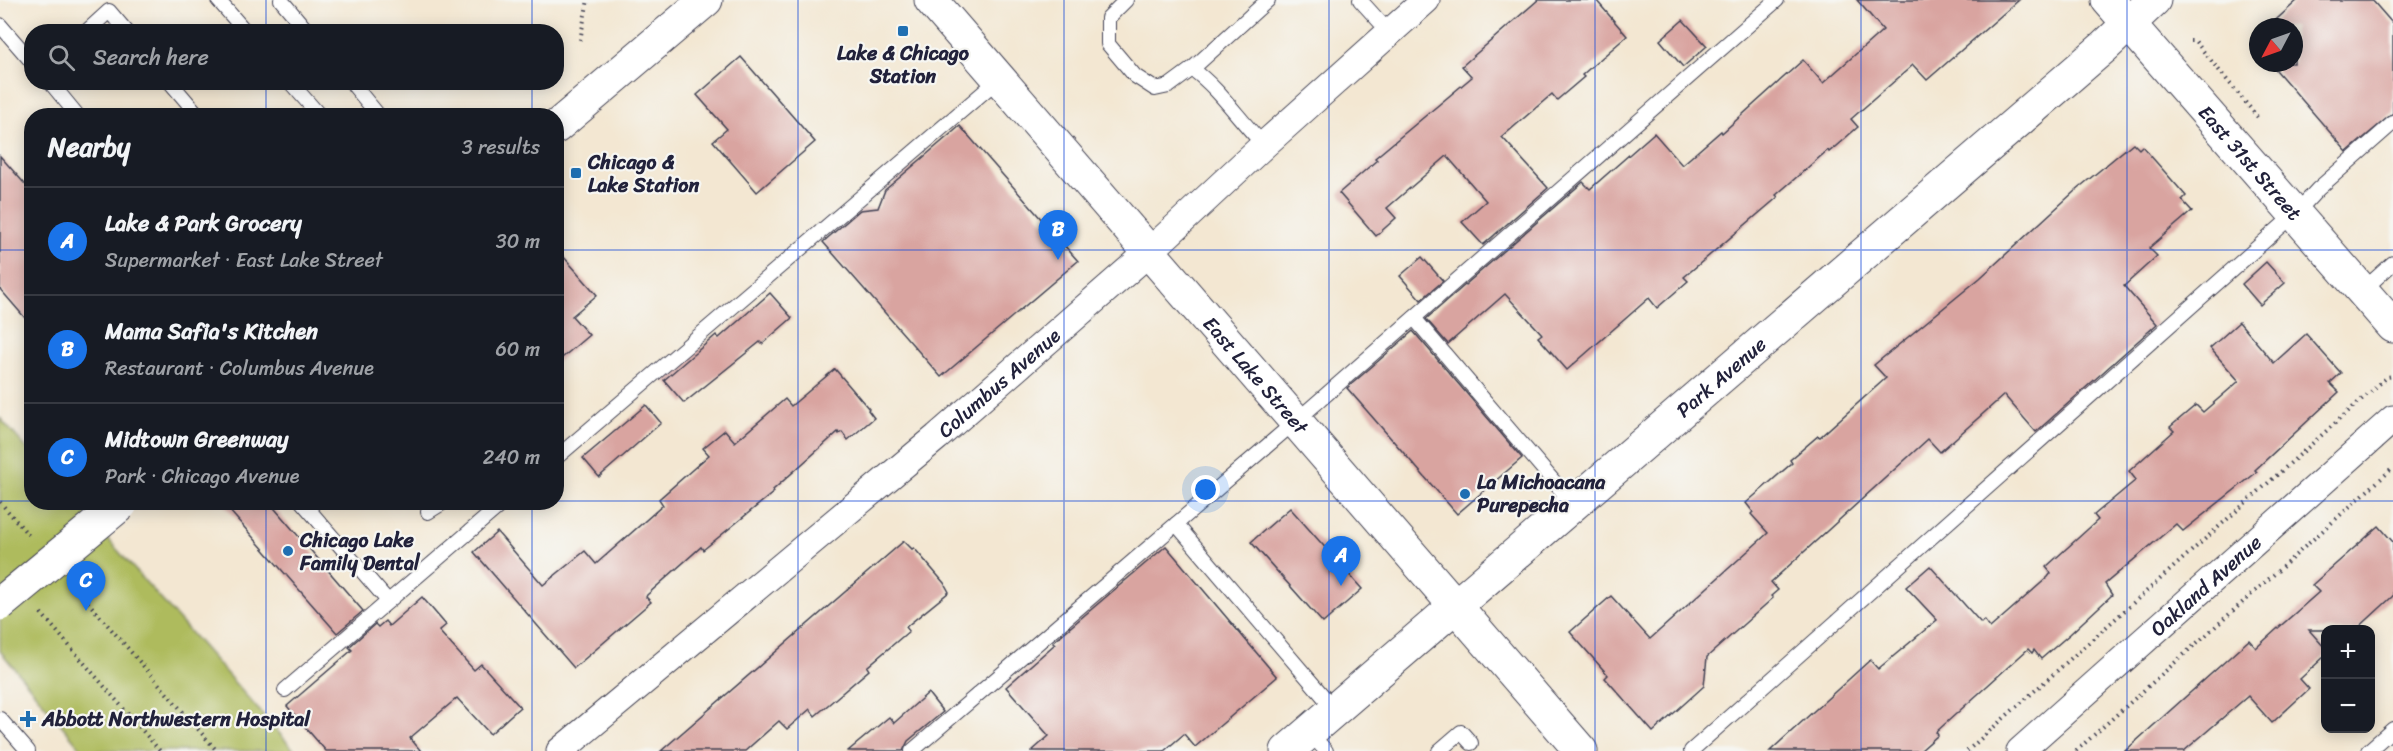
<!DOCTYPE html>
<meta charset="utf-8">
<style>
body{margin:0;font-family:Sriracha,sans-serif;background:#242831;color:#f1f3f6}
.controls{position:absolute;right:18px;bottom:18px;display:grid;overflow:hidden;border-radius:12px;box-shadow:0 3px 15px #0003}
.controls button{width:54px;height:54px;display:grid;place-items:center;padding:0;border:0;border-bottom:2px solid #363941;background:#171b24;color:#f1f3f6;font:30px sans-serif}
.compass{position:absolute;left:2249px;top:18px;width:54px;height:54px;border-radius:50%;background:#171b24;box-shadow:0 3px 15px #0003;rotate:229deg}
.you{position:absolute;left:1206px;top:490px;width:21px;height:21px;margin:-15px;border:4px solid #fff;border-radius:50%;background:#1a73e8;box-shadow:0 0 0 9px #1a73e833}
.badge{display:grid;place-items:center;width:39px;height:39px;border-radius:50%;background:#1a73e8;color:#fff;font-size:20px;font-weight:700}
.pin{position:absolute;translate:-50% -50px;filter:drop-shadow(0 2px 3px #0008)}
.pin::after{content:'';position:absolute;top:32px;width:21px;height:18px;background:inherit;clip-path:polygon(0 0,100% 0,50% 100%)}
.list{margin:0;padding:0;list-style:none}
h2{display:flex;justify-content:space-between;align-items:center;height:78px;margin:0;padding:0 24px;font-size:26px}
h2 small{font-size:20px;font-weight:400;color:#9ea1a6}
.list li{display:grid;grid-template-columns:39px 1fr auto;gap:18px;align-items:center;box-sizing:border-box;height:108px;padding:0 24px;border-top:2px solid #363941}
.list b{display:block;font-size:22px;white-space:nowrap}
.list p{margin:0;font-size:20px;white-space:nowrap;color:#9ea1a6}
.list em{font-size:20px;font-style:normal;color:#9ea1a6}
.icon{flex:none;width:33px;height:33px;fill:none;stroke:currentColor;stroke-width:2;stroke-linecap:round;stroke-linejoin:round}
.map{position:relative;flex:none;width:2393px;height:751px;overflow:hidden}
.search{position:absolute;background:#171b24;box-shadow:0 3px 15px #0003;left:24px;top:24px;width:540px;height:66px;display:flex;align-items:center;gap:15px;box-sizing:border-box;padding:0 21px;border-radius:24px;color:#9ea1a6;font-size:22px}
.panel{position:absolute;background:#171b24;box-shadow:0 3px 15px #0003;left:24px;top:108px;width:540px;height:402px;border-radius:24px}
.map>svg:first-child{display:block}
</style>
<div class="map">
<svg width="2393" height="751" viewBox="0 0 2393 751">
<rect width="100%" height="100%" fill="#f6f6f2"/>
<filter id="ink" filterUnits="userSpaceOnUse"><feTurbulence type="fractalNoise" baseFrequency=".0167" numOctaves="2"/><feDisplacementMap in="SourceGraphic" scale="12" xChannelSelector="R" yChannelSelector="G"/><feConvolveMatrix kernelMatrix="1 2 1 2 8 2 1 2 1" color-interpolation-filters="sRGB"/></filter>
<filter id="wash" filterUnits="userSpaceOnUse"><feTurbulence type="fractalNoise" baseFrequency=".008" numOctaves="4" result="noise"/><feDisplacementMap in="SourceGraphic" scale="24" xChannelSelector="R" yChannelSelector="G"/><feGaussianBlur stdDeviation="1.35" result="paint"/><feColorMatrix in="noise" values="0 0 0 0 0 0 0 0 0 0 0 0 0 0 0 0 0 1.4 0 .05"/><feComposite in="paint" operator="in"/></filter>
<g filter="url(#wash)">
<rect width="100%" height="100%" fill="#f3e7d2"/>
<polygon fill="#aebb5d" stroke="#686e4c" stroke-width="1.5" points="0,418 31,453 32,502 76,503 295,751 83,751 0,651"/>
<g id="blocks">
<g fill="#d9a4a0">
<polygon points="1538,0 1596,0 1627,36 1582,75 1584,77 1557,100 1552,94 1502,137 1548,188 1483,245 1462,222 1486,201 1447,156 1387,208 1396,218 1376,236 1339,193 1377,160 1375,158 1472,77 1462,66"/>
<polygon points="1857,0 2019,0 1927,80 1913,65 1851,119 1858,127 1829,152 1828,150 1776,195 1778,197 1684,277 1688,281 1657,308 1649,298 1567,370 1538,337 1542,334 1505,294 1448,344 1426,319 1583,182 1590,189 1654,133 1682,165 1721,131 1722,133 1803,60 1823,83 1883,30"/>
<polygon points="2298,0 2372,0 2393,24 2393,113 2347,152 2270,63 2294,63 2294,27 2268,27"/>
<polygon points="1683,20 1707,46 1683,67 1660,40"/>
<polygon points="741,57 815,142 757,192 713,141 727,129 697,95"/>
<polygon points="960,126 1078,261 941,377 823,242 860,210 878,208 885,190"/>
<polygon points="2133,143 2139,149 2142,146 2186,196 2182,200 2192,211 2149,248 2157,256 2124,286 2157,324 2036,432 2004,395 1940,452 1928,439 1771,582 1778,590 1771,596 1773,598 1707,657 1704,686 1653,732 1605,678 1608,675 1570,632 1611,596 1650,639 1768,533 1751,514 1753,512 1746,503 1792,463 1790,460 1818,436 1820,437 1886,378 1874,365 1980,278 2076,190"/>
<polygon points="0,156 32,192 32,326 0,289"/>
<polygon points="556,248 597,295 572,316 589,335 556,363"/>
<polygon points="1422,257 1443,281 1421,300 1400,276"/>
<polygon points="2266,262 2285,283 2260,305 2242,284"/>
<polygon points="770,293 792,318 762,344 760,342 684,403 664,380 716,335 719,338"/>
<polygon points="2239,322 2274,363 2306,334 2341,373 2330,383 2339,392 2255,470 2257,472 2183,531 2176,524 2105,584 2112,595 2070,634 2041,659 2034,650 2032,653 2028,649 1936,732 1938,735 1920,751 1770,751 1870,660 1878,669 1937,620 1906,587 1930,566 1981,623 1984,620 1990,628 2048,577 2051,573 2046,567 2098,520 2094,515 2136,480 2129,471 2174,431 2170,427 2196,405 2203,412 2239,381 2210,348"/>
<polygon points="1413,331 1522,458 1457,514 1347,388"/>
<polygon points="835,369 869,409 868,410 874,418 848,440 842,432 839,434 838,432 773,490 774,492 703,550 701,547 647,595 646,597 651,602 574,668 474,552 497,532 543,585 585,551 596,564 663,505 659,499 709,455 703,448 725,430 735,442 785,399 791,406"/>
<polygon points="646,405 661,423 599,477 583,458"/>
<polygon points="222,502 269,502 363,611 337,633"/>
<polygon points="1290,508 1362,589 1323,623 1251,542"/>
<polygon points="2379,526 2393,542 2393,596 2356,630 2309,630 2325,648 2325,656 2300,679 2309,689 2272,723 2248,696 2184,751 2125,751 2249,640 2256,648 2277,629 2319,592 2312,585"/>
<polygon points="904,541 912,549 914,548 944,583 949,592 906,627 909,631 867,667 869,670 815,716 810,709 787,729 779,721 745,751 661,751"/>
<polygon points="1166,546 1277,677 1195,747 1184,734 1164,751 1032,751 1049,736 1006,687 1055,644 1053,642"/>
<polygon points="422,597 446,625 439,631 474,670 481,664 520,707 490,734 457,698 410,738 421,751 326,751 287,706 352,650 349,647 375,624 378,627 385,621 389,626"/>
<polygon points="928,693 943,712 908,741 903,751 848,751 889,717 894,723"/>
</g>
</g>
</g>
<g filter="url(#ink)">
<use href="#blocks" fill-opacity="0" stroke="#414052" stroke-width="1.5"/>
<g fill="none" stroke-linecap="round" stroke-linejoin="round">
<g stroke="#414052" stroke-width="16">
<g id="service">
<polyline points="218,0 246,32"/>
<polyline points="281,0 308,32"/>
<polyline points="1126,0 1108,18 1108,44 1135,76 1155,89 1169,86 1192,69"/>
<polyline points="1360,0 1389,32"/>
<polyline points="0,25 32,62"/>
<polyline points="86,32 109,11 127,32"/>
<polyline points="50,82 78,116"/>
<polyline points="170,82 199,116"/>
<polyline points="290,82 320,116"/>
<polyline points="351,82 379,116"/>
<path d="M1264,145C1240,121 1219,88 1192,69L1268,0"/>
<polyline points="2362,291 2393,263"/>
<polyline points="1414,318 1573,504"/>
<polyline points="556,458 999,79"/>
<polyline points="302,502 388,601"/>
<polyline points="428,512 444,502"/>
<polyline points="1176,524 1335,710"/>
<polyline points="285,690 504,502"/>
<polyline points="0,719 28,751"/>
<polyline points="1309,732 1326,751"/>
<polyline points="912,751 1296,421 1777,0"/>
<polyline points="1439,751 1461,732 1471,743"/>
<polyline points="1691,751 2296,213 2318,189 2393,123"/>
<polyline points="2368,751 2393,729"/>
</g>
</g>
<g stroke="#414052" stroke-width="29">
<g id="minor">
<path id="s1" d="M560,751L937,437L1148,253L1264,145L1426,0"/>
<path id="s2" d="M2020,751L2393,419"/>
</g>
</g>
<g stroke="#414052" stroke-width="35">
<g id="tertiary">
<path id="s3" d="M2108,0L2393,326"/>
<polyline points="556,127 706,0"/>
<path id="s4" d="M1287,751L2104,47L2154,0"/>
</g>
</g>
<g stroke="#414052" stroke-width="35">
<g id="secondary">
<path id="s5" d="M931,0L1581,751"/>
</g>
</g>
<g stroke="#414052" stroke-width="4" stroke-dasharray="1.5 4.5" stroke-linecap="butt">
<polyline points="580,40 588,0"/>
<polyline points="2190,41 2195,41 2260,120"/>
<polyline points="0,502 31,538"/>
<polyline points="72,584 217,751"/>
<polyline points="41,613 160,751"/>
<polyline points="1967,751 2387,377 2393,376"/>
<polyline points="2076,751 2393,468"/>
</g>
<use href="#service" stroke="#fff" stroke-width="14"/>
<use href="#minor" stroke="#fff" stroke-width="27"/>
<use href="#tertiary" stroke="#fff" stroke-width="33"/>
<use href="#secondary" stroke="#fff" stroke-width="33"/>
<g stroke="#414052" stroke-width="35" stroke-linecap="butt">
<polyline id="tertiary-bridge" points="0,604 121,504"/>
</g>
<use href="#tertiary-bridge" stroke="#fff" stroke-width="33"/>
</g>
</g>
<path fill="none" stroke="#1d4ed8" stroke-width="1.5" stroke-opacity="0.55" d="M266,0V32M532,0V32M798,0V751M1064,0V751M1329,0V751M1595,0V751M1861,0V751M2127,0V751M266,82V116M532,82V116M0,250H32M556,250H2393M0,501H32M556,501H2393M266,502V751M532,502V751"/>
<g fill="#1f6fb2" stroke="#f6f6f2" stroke-width="2">
<rect x="897" y="25" width="12" height="12" rx="3"/>
<rect x="570" y="167" width="12" height="12" rx="3"/>
<circle cx="1465" cy="494" r="6"/>
<circle cx="288" cy="551" r="6"/>
<path d="M25 710h6v6h6v6h-6v6h-6v-6h-6v-6h6z"/>
</g>
<g text-anchor="middle" stroke-width="4.5" stroke-linejoin="round" paint-order="stroke">
<g font-size="20" font-weight="bold" fill="#22223b" stroke="#f6f6f2" text-anchor="start">
<text x="903" y="60" text-anchor="middle">Lake &amp; Chicago<tspan x="903" dy="23">Station</tspan></text>
<text x="588" y="169">Chicago &amp;<tspan x="588" dy="23">Lake Station</tspan></text>
<text x="1477" y="489">La Michoacana<tspan x="1477" dy="23">Purepecha</tspan></text>
<text x="300" y="547">Chicago Lake<tspan x="300" dy="23">Family Dental</tspan></text>
<text x="42" y="726">Abbott Northwestern Hospital</text>
</g>
<g font-size="20" fill="#22223b" stroke="#f6f6f2">
<text dy="7" stroke="none"><textPath href="#s3" startOffset="216">East 31st Street</textPath></text>
<text dy="7" stroke="none"><textPath href="#s5" startOffset="496">East Lake Street</textPath></text>
<text dy="7" stroke="none"><textPath href="#s4" startOffset="573">Park Avenue</textPath></text>
<text dy="7" stroke="none"><textPath href="#s1" startOffset="573">Columbus Avenue</textPath></text>
<text dy="7" stroke="none"><textPath href="#s2" startOffset="249">Oakland Avenue</textPath></text>
</g>
</g>
</svg>
<div class="controls">
<button>+</button>
<button>−</button>
</div>
<svg class="compass" viewBox="-18 -18 36 36"><path d="M0-13l5 13h-10z" fill="#e53935"/><path d="M0 13l5-13h-10z" fill="#9ea1a6"/></svg>
<div class="you"></div>
<div class="pin badge" style="left:1341px;top:586px">A</div>
<div class="pin badge" style="left:1058px;top:260px">B</div>
<div class="pin badge" style="left:86px;top:611px">C</div>
<div class="search"><svg class="icon" aria-label="search" viewBox="0 0 24 24"><circle cx="10" cy="10" r="6"/><path d="M15 15l6 6"/></svg>Search here</div>
<section class="panel">
<h2>Nearby<small>3 results</small></h2>
<ul class="list">
<li><span class="badge">A</span><div><b>Lake &amp; Park Grocery</b><p>Supermarket · East Lake Street</p></div><em>30 m</em></li>
<li><span class="badge">B</span><div><b>Mama Safia's Kitchen</b><p>Restaurant · Columbus Avenue</p></div><em>60 m</em></li>
<li><span class="badge">C</span><div><b>Midtown Greenway</b><p>Park · Chicago Avenue</p></div><em>240 m</em></li>
</ul>
</section>
</div>
